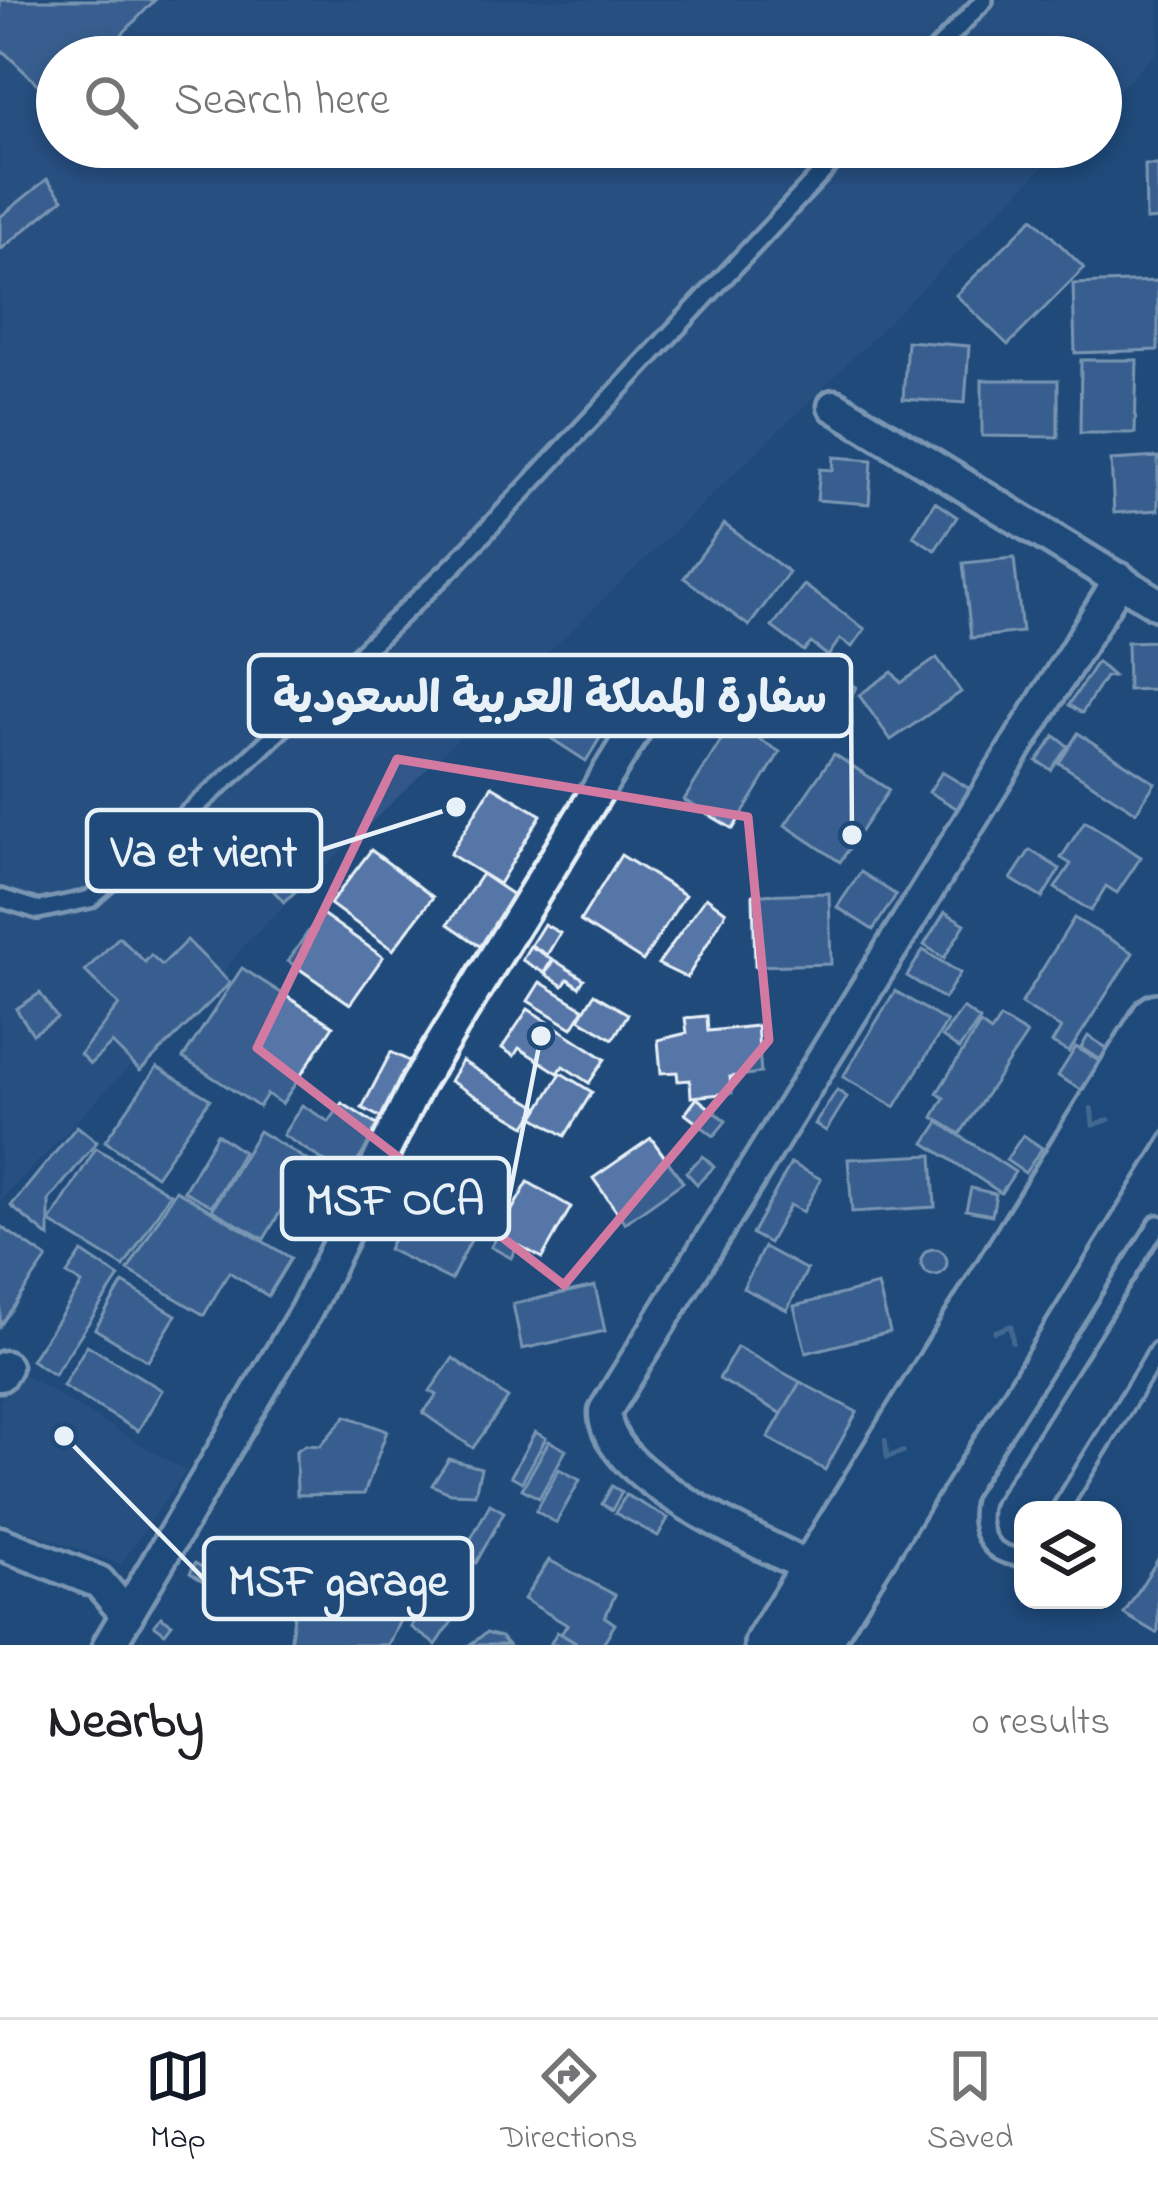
<!DOCTYPE html>
<meta charset="utf-8">
<style>
body{margin:0;font-family:"Indie Flower","Playpen Sans Arabic",sans-serif;background:#f2f2f2;color:#202124}
.controls{position:absolute;right:36px;bottom:36px;display:grid;overflow:hidden;border-radius:24px;box-shadow:0 6px 18px #0003}
.controls button{width:108px;height:108px;display:grid;place-items:center;padding:0;border:0;border-bottom:3px solid #e0e0e0;background:#fff;color:#202124;font:60px sans-serif}
.list{margin:0;padding:0;list-style:none}
h2{display:flex;justify-content:space-between;align-items:center;height:156px;margin:0;padding:0 48px;font-size:51px}
h2 small{font-size:39px;font-weight:400;color:#757577}
.icon{flex:none;width:66px;height:66px;fill:none;stroke:currentColor;stroke-width:2;stroke-linecap:round;stroke-linejoin:round}
.map{position:relative;flex:none;width:1158px;height:1645px;overflow:hidden}
.search{position:absolute;background:#fff;box-shadow:0 6px 18px #0003;left:36px;right:36px;top:36px;height:132px;display:flex;align-items:center;gap:30px;box-sizing:border-box;padding:0 42px;border-radius:66px;color:#757577;font-size:45px}
.sheet{height:372px;background:#fff}
nav{display:flex;justify-content:space-around;align-items:center;box-sizing:border-box;height:168px;border-top:3px solid #e0e0e0;background:#fff;font-size:33px;color:#757577}
nav a{display:grid;justify-items:center;gap:6px}
nav .on{color:#111827}
.map>svg:first-child{display:block}
</style>
<div class="map">
<svg width="1158" height="1645" viewBox="0 0 1158 1645">
<rect width="100%" height="100%" fill="#1f4a7a"/>
<filter id="ink" filterUnits="userSpaceOnUse"><feTurbulence type="fractalNoise" baseFrequency=".00833" numOctaves="2"/><feDisplacementMap in="SourceGraphic" scale="24" xChannelSelector="R" yChannelSelector="G"/><feConvolveMatrix kernelMatrix="1 2 1 2 8 2 1 2 1" color-interpolation-filters="sRGB"/></filter>
<g filter="url(#ink)">
<g fill="#305788">
<polygon points="0,0 1158,0 1158,51 1101,108 1101,57 57,57 57,147 1063,147 820,391 246,943 222,975 230,983 140,1071 132,1064 0,1201"/>
<polygon points="18,1371 186,1471 121,1564 0,1521 0,1401"/>
</g>
<g fill="#5776a7" stroke="#e8f1f8" stroke-width="3">
<polygon points="0,0 155,0 100,57 57,57 56,102 0,48"/>
<polygon points="1145,165 1158,165 1158,219 1146,220"/>
<polygon points="47,179 63,199 0,250 0,217"/>
<polygon points="1033,218 1084,268 1008,345 956,295"/>
<polygon points="1158,281 1158,350 1075,353 1073,284"/>
<polygon points="907,341 969,346 965,403 903,399"/>
<polygon points="1081,360 1137,360 1135,433 1080,433"/>
<polygon points="982,380 1058,380 1058,437 982,436"/>
<polygon points="834,457 872,460 869,504 817,500 820,469 833,470"/>
<polygon points="1158,457 1158,510 1114,513 1111,460"/>
<polygon points="935,502 957,517 935,550 913,536"/>
<polygon points="724,524 789,572 749,626 684,578"/>
<polygon points="1014,558 1022,632 971,638 963,563"/>
<polygon points="804,585 865,629 852,647 840,639 828,656 811,643 804,651 772,627"/>
<polygon points="1158,641 1158,689 1128,690 1127,642"/>
<polygon points="937,658 961,692 891,740 859,695 892,672 901,683"/>
<polygon points="1097,662 1113,676 1105,677 1082,713 1069,705"/>
<polygon points="564,664 623,700 586,761 521,719"/>
<polygon points="697,673 741,700 718,739 673,712"/>
<polygon points="833,676 856,687 837,726 813,715"/>
<polygon points="732,723 780,752 733,829 684,800"/>
<polygon points="1078,733 1155,783 1136,812 1059,763"/>
<polygon points="1055,736 1068,746 1051,770 1037,761"/>
<polygon points="834,754 889,790 840,862 785,825"/>
<polygon points="942,772 970,789 958,809 929,792"/>
<polygon points="492,786 541,815 499,884 450,854"/>
<polygon points="1085,821 1141,857 1117,893 1106,886 1091,911 1055,888 1071,864 1061,858"/>
<polygon points="371,850 433,897 393,950 330,904"/>
<polygon points="1030,850 1060,869 1042,898 1011,879"/>
<polygon points="621,855 685,895 643,961 580,921"/>
<polygon points="280,864 301,886 284,902 263,879"/>
<polygon points="861,872 896,895 873,930 837,907"/>
<polygon points="482,874 522,901 487,951 448,924"/>
<polygon points="829,893 831,964 755,966 753,895"/>
<polygon points="706,897 726,912 687,978 658,964"/>
<polygon points="945,912 965,924 944,958 924,945"/>
<polygon points="321,913 383,957 350,1004 288,961"/>
<polygon points="1074,918 1133,953 1069,1052 1052,1043 1061,1028 1021,1004"/>
<polygon points="544,924 560,933 547,955 531,945"/>
<polygon points="119,937 145,962 151,955 162,965 187,940 230,983 140,1071 112,1043 90,1064 80,1054 119,1005 85,971"/>
<polygon points="530,946 552,959 544,973 522,960"/>
<polygon points="923,950 960,973 944,999 907,976"/>
<polygon points="554,960 584,979 579,987 568,979 563,986 545,974"/>
<polygon points="242,968 333,1026 282,1104 267,1094 259,1107 183,1058"/>
<polygon points="540,982 584,1009 572,1028 528,1001"/>
<polygon points="895,991 947,1022 895,1107 843,1077"/>
<polygon points="40,993 57,1018 33,1034 16,1009"/>
<polygon points="594,994 628,1014 613,1039 579,1019"/>
<polygon points="963,1008 980,1020 959,1049 942,1037"/>
<polygon points="528,1009 605,1059 589,1083 563,1066 558,1073 519,1048 514,1056 502,1048"/>
<polygon points="707,1016 708,1031 757,1026 761,1073 730,1077 732,1093 691,1097 690,1080 678,1081 677,1072 661,1073 658,1040 687,1033 685,1018"/>
<polygon points="1000,1018 1027,1034 960,1134 933,1117 944,1098 937,1093 980,1024 991,1032"/>
<polygon points="1088,1036 1110,1050 1103,1061 1081,1048"/>
<polygon points="1076,1047 1102,1063 1085,1092 1058,1076"/>
<polygon points="391,1052 411,1062 382,1118 362,1108"/>
<polygon points="462,1061 538,1107 526,1126 450,1081"/>
<polygon points="157,1067 210,1099 156,1176 105,1141"/>
<polygon points="561,1073 592,1092 565,1136 534,1117"/>
<polygon points="837,1090 847,1097 826,1131 815,1124"/>
<polygon points="697,1098 726,1121 714,1136 685,1114"/>
<polygon points="342,1103 380,1127 348,1176 283,1135 302,1105 329,1122"/>
<polygon points="939,1122 1015,1172 1001,1193 925,1143"/>
<polygon points="77,1126 97,1142 49,1200 49,1237 11,1206"/>
<polygon points="259,1131 310,1162 264,1239 212,1210"/>
<polygon points="217,1134 243,1152 212,1206 184,1191"/>
<polygon points="1023,1135 1042,1148 1025,1173 1006,1160"/>
<polygon points="651,1138 683,1182 625,1223 593,1178"/>
<polygon points="96,1148 170,1194 124,1267 50,1222"/>
<polygon points="932,1155 935,1207 852,1212 848,1159"/>
<polygon points="703,1156 714,1167 697,1184 686,1172"/>
<polygon points="791,1163 821,1179 803,1212 790,1205 769,1243 752,1234"/>
<polygon points="528,1182 571,1207 542,1258 518,1245 511,1258 491,1247"/>
<polygon points="971,1188 996,1194 992,1215 966,1210"/>
<polygon points="176,1190 291,1258 268,1296 229,1272 204,1315 128,1270"/>
<polygon points="415,1195 478,1226 451,1280 388,1249"/>
<polygon points="0,1226 47,1258 0,1326"/>
<polygon points="764,1247 807,1270 787,1310 743,1288"/>
<circle cx="934" cy="1262" r="13"/>
<polygon points="82,1252 119,1277 54,1375 31,1360 82,1284 67,1274"/>
<polygon points="123,1283 176,1315 148,1361 95,1329"/>
<polygon points="878,1285 890,1332 806,1353 794,1306"/>
<polygon points="595,1286 605,1331 522,1349 513,1304"/>
<polygon points="87,1345 162,1390 138,1431 63,1386"/>
<polygon points="737,1347 804,1384 786,1416 719,1379"/>
<polygon points="453,1358 508,1398 473,1448 423,1413 437,1395 430,1391"/>
<polygon points="800,1382 857,1412 825,1470 768,1438"/>
<polygon points="346,1416 387,1431 364,1494 297,1495 296,1451 305,1445 320,1446"/>
<polygon points="535,1432 546,1438 522,1482 511,1476"/>
<polygon points="549,1441 566,1450 539,1498 522,1489"/>
<polygon points="449,1459 481,1468 475,1494 450,1493 432,1485"/>
<polygon points="559,1469 580,1480 556,1523 536,1511"/>
<polygon points="612,1486 622,1492 612,1510 602,1504"/>
<polygon points="626,1495 668,1518 658,1536 615,1513"/>
<polygon points="490,1504 504,1512 476,1563 462,1555"/>
<polygon points="303,1551 421,1577 388,1645 290,1645"/>
<polygon points="1158,1559 1158,1630 1156,1633 1124,1614"/>
<polygon points="549,1560 615,1595 605,1617 615,1624 602,1645 579,1645 561,1634 567,1625 524,1599"/>
<polygon points="195,1563 207,1570 201,1580 190,1573"/>
<polygon points="430,1600 455,1617 436,1645 411,1627"/>
<polygon points="161,1617 172,1624 165,1633 154,1625"/>
<polygon points="557,1632 561,1634 579,1645 550,1645"/>
<polygon points="486,1633 501,1637 508,1645 469,1645"/>
</g>
<g fill="none" stroke-linecap="round" stroke-linejoin="round">
<g stroke="#e8f1f8" stroke-width="24">
<g id="service">
<polyline points="930,57 984,0"/>
<polyline points="0,898 38,910 90,899 243,765 455,564 846,147"/>
<polyline points="1060,1510 1158,1351"/>
<path d="M1023,1557C989,1557 976,1531 983,1501L1158,1224"/>
</g>
</g>
<g stroke="#e8f1f8" stroke-width="39">
<g id="minor">
<polyline points="834,406 1158,604"/>
<polyline points="0,1375 5,1367"/>
<polyline points="0,1543 99,1582 127,1615"/>
<path d="M816,1571C763,1542 602,1478 605,1411L1120,579"/>
<polyline points="109,1645 306,1311 417,1084 644,715"/>
</g>
</g>
<g stroke="#e8f1f8" stroke-width="60">
<g id="primary">
<polyline points="771,1645 1158,1020"/>
<polyline points="812,1645 1158,1088"/>
</g>
</g>
<use href="#service" stroke="#1f4a7a" stroke-width="15"/>
<use href="#minor" stroke="#1f4a7a" stroke-width="30"/>
<use href="#primary" stroke="#1f4a7a" stroke-width="51"/>
</g>
<defs><path id="oneway-chevron" d="M-2-3.5L2.5 0L-2 3.5" fill="none" stroke-width="1.6" stroke-linecap="round" stroke-linejoin="round" transform="scale(3)"/></defs>
<g stroke="#6f8dac">
<use href="#oneway-chevron" transform="translate(1097 1119) rotate(122)"/>
<use href="#oneway-chevron" transform="translate(1007 1332) rotate(-58)"/>
<use href="#oneway-chevron" transform="translate(891 1451) rotate(122)"/>
</g>
</g>
<path d="M0 0H1158V1645H0ZM397,759L748,817L769,1040L564,1285L257,1048Z" fill="#1f4a7a" fill-opacity=".55" fill-rule="evenodd"/>
<path fill="none" stroke="#d37aa2" stroke-width="9" stroke-linejoin="round" d="M397,759L748,817L769,1040L564,1285L257,1048Z"/>
<path fill="none" stroke="#e8f1f8" stroke-width="4.5" d="M852 835L851 696M456 807L321 850M541 1036L509 1198M64 1436L204 1579"/>
<g fill="#e8f1f8" stroke="#1f4a7a" stroke-width="4.5">
<circle cx="852" cy="835" r="12"/>
<circle cx="456" cy="807" r="12"/>
<circle cx="541" cy="1036" r="12"/>
<circle cx="64" cy="1436" r="12"/>
</g>
<g fill="#1f4a7a" stroke="#e8f1f8" stroke-width="4.5">
<rect x="249" y="655" width="602" height="81" rx="12"/>
<rect x="87" y="810" width="234" height="81" rx="12"/>
<rect x="282" y="1158" width="227" height="81" rx="12"/>
<rect x="204" y="1538" width="268" height="81" rx="12"/>
</g>
<g font-size="45" text-anchor="middle" font-weight="bold" fill="#e8f1f8">
<text x="550" y="712">سفارة المملكة العربية السعودية</text>
<text x="204" y="866">Va et vient</text>
<text x="395" y="1214">MSF OCA</text>
<text x="338" y="1595">MSF garage</text>
</g>
</svg>
<div class="controls">
<button><svg class="icon" aria-label="layers" viewBox="0 0 24 24"><path d="M12 4l9 5-9 5-9-5zM3 14l9 5 9-5"/></svg></button>
</div>
<div class="search"><svg class="icon" aria-label="search" viewBox="0 0 24 24"><circle cx="10" cy="10" r="6"/><path d="M15 15l6 6"/></svg>Search here</div>
</div>
<section class="sheet">
<h2>Nearby<small>0 results</small></h2>
<ul class="list">
</ul>
</section>
<nav>
<a class="on"><svg class="icon" aria-label="map" viewBox="0 0 24 24"><path d="M3 6l6-2 6 2 6-2v14l-6 2-6-2-6 2zM9 4v14M15 6v14"/></svg>Map</a>
<a><svg class="icon" aria-label="directions" viewBox="0 0 24 24"><path d="M12 3l9 9-9 9-9-9zM9 14v-3h6M13 9l2 2-2 2"/></svg>Directions</a>
<a><svg class="icon" aria-label="saved" viewBox="0 0 24 24"><path d="M7 4h10v16l-5-4-5 4z"/></svg>Saved</a>
</nav>
